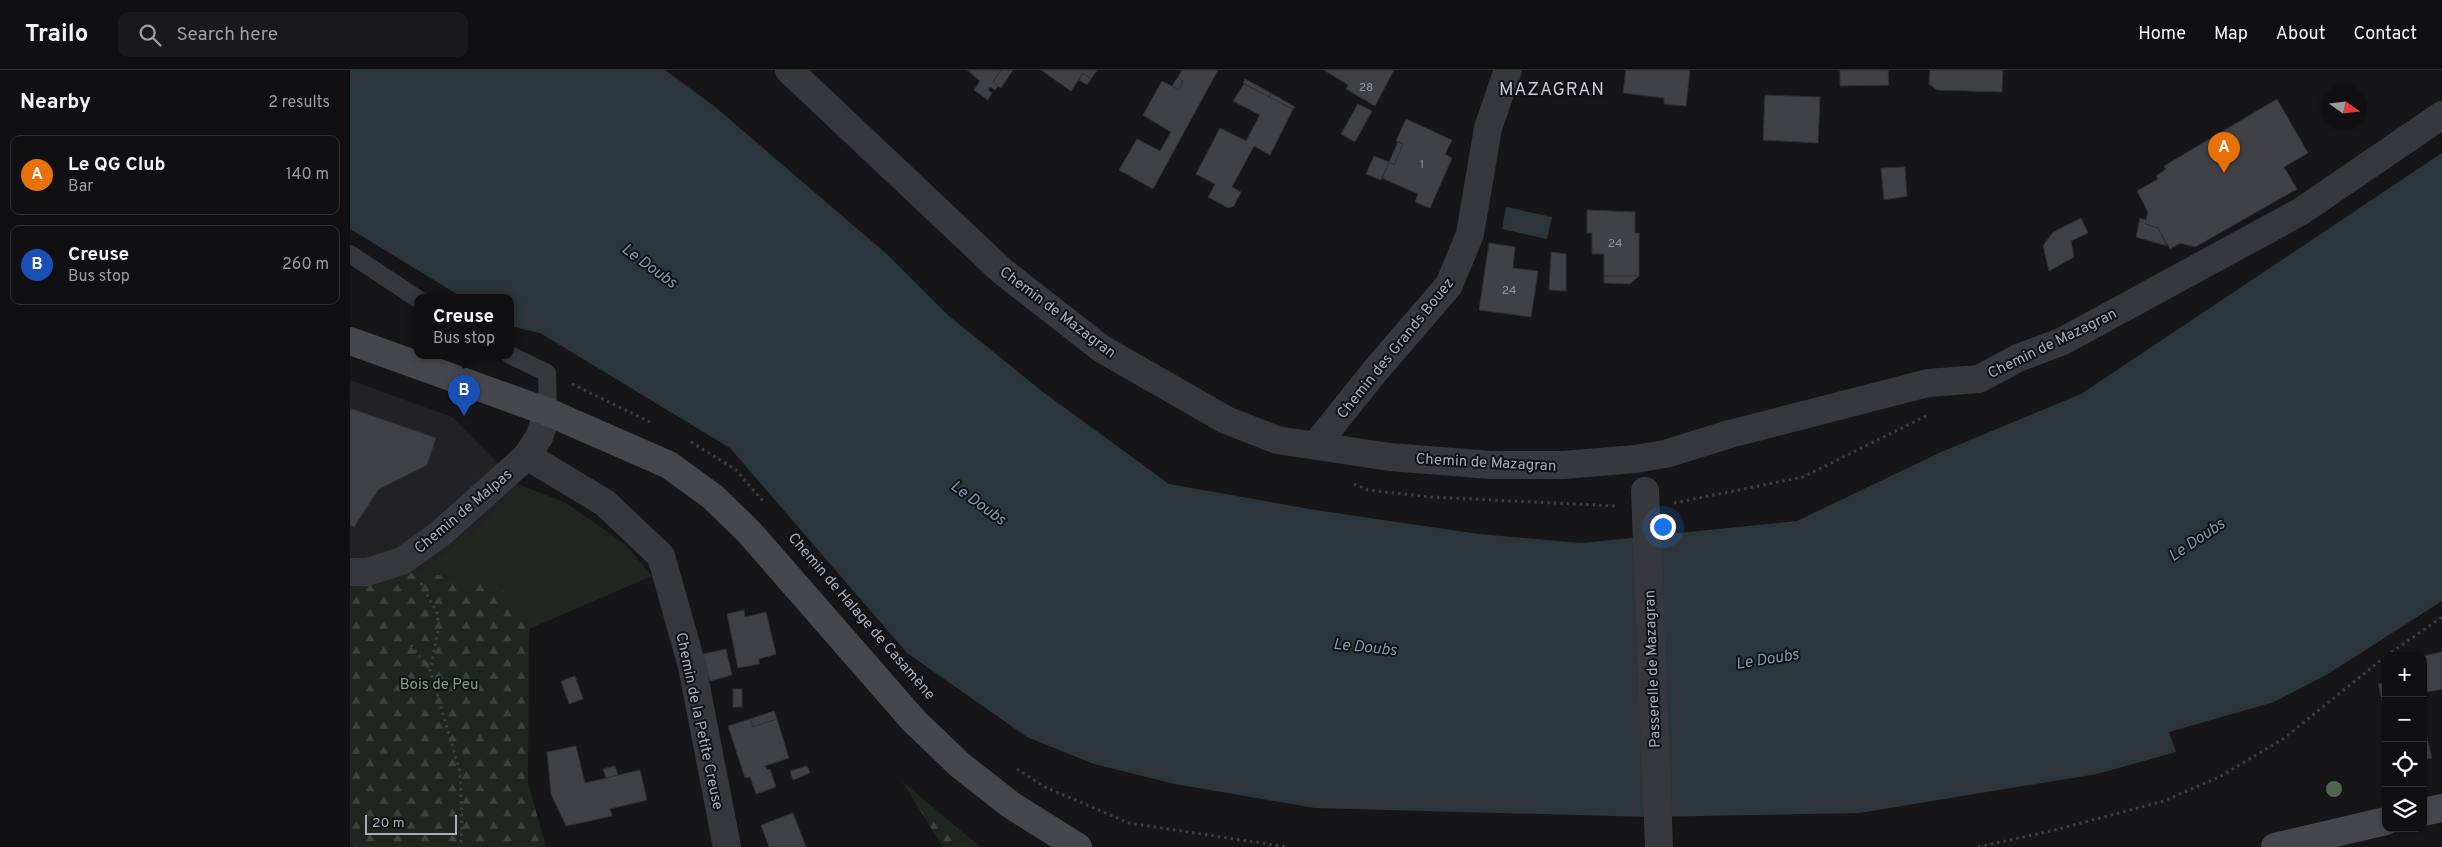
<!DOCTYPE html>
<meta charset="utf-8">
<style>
body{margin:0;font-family:Overpass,sans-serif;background:#19191b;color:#f1f3f6}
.controls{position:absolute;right:15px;bottom:15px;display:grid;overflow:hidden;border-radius:10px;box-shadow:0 1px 4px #0004}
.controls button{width:45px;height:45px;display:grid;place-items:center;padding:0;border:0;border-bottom:1px solid #303032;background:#101012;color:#f1f3f6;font:25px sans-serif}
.compass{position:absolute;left:1972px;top:15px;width:45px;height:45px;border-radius:50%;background:#101012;box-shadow:0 1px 4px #0004;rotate:104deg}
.scale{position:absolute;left:15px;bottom:12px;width:92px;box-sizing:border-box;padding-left:5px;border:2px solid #a8adb8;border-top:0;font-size:14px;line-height:18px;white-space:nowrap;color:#a8adb8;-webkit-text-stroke:4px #111113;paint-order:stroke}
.you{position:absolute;left:1312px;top:456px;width:18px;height:18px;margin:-12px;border:4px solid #fff;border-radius:50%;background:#1a73e8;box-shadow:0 0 0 8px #1a73e833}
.badge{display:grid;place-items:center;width:32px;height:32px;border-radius:50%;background:#d93025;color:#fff;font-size:16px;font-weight:700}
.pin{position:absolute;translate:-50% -41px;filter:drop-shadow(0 1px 2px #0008)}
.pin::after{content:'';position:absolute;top:26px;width:18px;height:15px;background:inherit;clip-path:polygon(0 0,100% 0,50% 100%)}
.popup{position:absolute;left:64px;top:224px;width:100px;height:65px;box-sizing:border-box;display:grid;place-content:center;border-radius:10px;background:#101012;filter:drop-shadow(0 1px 4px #0005);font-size:16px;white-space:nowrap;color:#9c9d9f}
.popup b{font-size:19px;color:#f1f3f6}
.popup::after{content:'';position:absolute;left:50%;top:100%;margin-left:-10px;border:10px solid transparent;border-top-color:#101012}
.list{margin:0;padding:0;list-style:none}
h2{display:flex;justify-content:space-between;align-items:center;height:65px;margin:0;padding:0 20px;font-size:21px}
h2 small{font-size:16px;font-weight:400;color:#9c9d9f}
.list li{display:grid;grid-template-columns:32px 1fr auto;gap:15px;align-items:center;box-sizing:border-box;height:80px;margin:0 10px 10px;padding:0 10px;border:1px solid #303032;border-radius:10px}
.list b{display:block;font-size:19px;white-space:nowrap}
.list p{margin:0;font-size:16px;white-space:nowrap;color:#9c9d9f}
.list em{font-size:16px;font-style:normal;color:#9c9d9f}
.icon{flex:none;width:28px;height:28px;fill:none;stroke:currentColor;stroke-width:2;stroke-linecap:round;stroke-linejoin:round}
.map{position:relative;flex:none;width:2092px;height:777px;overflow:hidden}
header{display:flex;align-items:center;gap:30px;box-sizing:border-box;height:70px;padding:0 25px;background:#101012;border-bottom:1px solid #303032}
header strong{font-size:24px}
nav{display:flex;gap:28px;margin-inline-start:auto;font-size:18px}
.search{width:350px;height:45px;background:#19191b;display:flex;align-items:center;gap:12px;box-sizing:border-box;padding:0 18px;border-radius:10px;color:#9c9d9f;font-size:19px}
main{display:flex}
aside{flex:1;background:#101012}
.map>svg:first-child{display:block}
</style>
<header>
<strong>Trailo</strong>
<div class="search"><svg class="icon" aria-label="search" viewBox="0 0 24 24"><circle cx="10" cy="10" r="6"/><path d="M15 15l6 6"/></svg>Search here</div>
<nav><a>Home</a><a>Map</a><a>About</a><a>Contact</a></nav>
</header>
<main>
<aside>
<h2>Nearby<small>2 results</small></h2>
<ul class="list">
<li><span class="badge" style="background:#e8710a">A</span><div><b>Le QG Club</b><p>Bar</p></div><em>140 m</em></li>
<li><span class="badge" style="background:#1a4fb4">B</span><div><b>Creuse</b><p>Bus stop</p></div><em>260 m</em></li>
</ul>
</aside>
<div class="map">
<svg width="2092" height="777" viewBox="0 0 2092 777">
<defs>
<pattern id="forest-firs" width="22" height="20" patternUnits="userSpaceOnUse" patternTransform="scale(1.25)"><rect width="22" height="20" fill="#1e261f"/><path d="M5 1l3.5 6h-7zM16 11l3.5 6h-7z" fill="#3c433d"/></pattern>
</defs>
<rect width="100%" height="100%" fill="#161618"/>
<polygon fill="#222225" points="0,310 102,347 168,414 123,461 68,502 0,512"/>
<polygon fill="#1e261f" points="168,414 216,433 275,474 302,506 179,559 150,514 68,502 123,461"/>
<g fill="url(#forest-firs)">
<polygon points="68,502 150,514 179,559 178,713 196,777 0,777 0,512"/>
<polygon points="552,711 630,777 593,777"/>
</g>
<g fill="#2c353c">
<polygon points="0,0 315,0 364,36 539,186 599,246 693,322 819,414 965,440 1129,464 1231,473 1447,451 1591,382 1731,324 2092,83 2092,531 1978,604 1924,632 1819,662 1826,682 1747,704 1509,743 1300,747 965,738 825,714 744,694 677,667 557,583 380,378 190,263 160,256 160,227 112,227 0,159"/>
<polygon points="1156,137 1202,147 1197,169 1152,159"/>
</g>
<g fill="#404145" stroke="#303034">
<polygon points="617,0 651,0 643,12 648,16 645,20 640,17 638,20 642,23 638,30 624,20 630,11"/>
<polygon points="651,0 663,0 651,18 643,12"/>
<polygon points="691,0 747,0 741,9 733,3 721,21"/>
<polygon points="832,0 868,0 803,119 769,100 787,69 810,81 821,62 793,45 812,11 829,20 833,11 828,7"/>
<polygon points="974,0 1044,0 1025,36 996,19 998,15"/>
<polygon points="1276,0 1340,0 1336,36 1314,34 1314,28 1273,23"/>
<polygon points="1490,0 1538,0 1539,15 1490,16"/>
<polygon points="1580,0 1653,0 1652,22 1587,20 1579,14"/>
<polygon points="733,3 741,9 737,15 729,10"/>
<polygon points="828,7 833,11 829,20 822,16"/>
<polygon points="895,9 921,23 919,27 893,13"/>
<polygon points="894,14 943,39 920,85 904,76 882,117 891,122 884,136 878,138 858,127 865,114 846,104 870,58 896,71 910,45 883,31"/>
<polygon points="921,23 945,37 943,39 919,27"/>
<polygon points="1415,25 1470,27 1468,73 1413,70"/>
<polygon points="1927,29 1958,83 1934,97 1947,119 1845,177 1830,173 1820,179 1808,158 1795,154 1798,142 1787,121 1808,109 1806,106 1816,99 1814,96"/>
<polygon points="1008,34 1022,41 1005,72 991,64"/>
<polygon points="1056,49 1102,70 1095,84 1102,88 1080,138 1065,132 1068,124 1032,108 1039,92 1044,95 1053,74 1046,71"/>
<polygon points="1048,72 1053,74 1044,95 1039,92"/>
<polygon points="1024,86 1039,92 1031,110 1016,104"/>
<polygon points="1555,97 1557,126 1534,130 1531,98"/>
<polygon points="1237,140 1285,142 1285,163 1289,163 1289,206 1254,206 1254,184 1242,184 1242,163 1237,163"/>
<polygon points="1731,148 1738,163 1721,171 1724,187 1699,201 1693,176 1703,162"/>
<polygon points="1790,148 1796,150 1795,154 1808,158 1817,176 1786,167"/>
<polygon points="1139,173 1165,177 1163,198 1188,201 1181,247 1129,240"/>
<polygon points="1201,182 1216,184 1216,221 1199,220"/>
<polygon points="1254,206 1289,206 1280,214 1254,213"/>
<polygon points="0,338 86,368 77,395 29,419 4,457 0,455"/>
<polygon points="394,540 395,547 416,542 426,584 409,589 409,594 388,598 377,544"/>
<polygon points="376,579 382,605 360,611 353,584"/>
<polygon points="2092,582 2092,619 2073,623 2073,586"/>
<polygon points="225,606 233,629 219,634 211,611"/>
<polygon points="2036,612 2036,646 2028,614"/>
<rect x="383" y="619" width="9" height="18"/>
<polygon points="424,641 427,649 403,657 400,649"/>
<polygon points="400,649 403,657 427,649 439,688 415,696 417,700 420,699 426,717 406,724 400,707 395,708 378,656"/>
<polygon points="2073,651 2082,688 2073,690"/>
<polygon points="226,676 235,713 290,700 297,730 260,739 262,746 216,756 201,724 197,682"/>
<polygon points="265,696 268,705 256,708 253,699"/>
<polygon points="457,696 460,703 443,710 440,701"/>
<polygon points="443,743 456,777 419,777 411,755"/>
</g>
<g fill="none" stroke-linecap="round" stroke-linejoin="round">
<g stroke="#3d3f44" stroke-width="3" stroke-dasharray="2.5 4" stroke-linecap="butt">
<polyline points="222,314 300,352"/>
<polyline points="341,372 385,399 413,431"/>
<polyline points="1004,414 1018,420 1081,427 1266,436"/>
<polyline points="1324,433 1453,407 1576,346"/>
<polyline points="71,513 88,545 88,561 80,601 110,701 112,758 110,777"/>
<polyline points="61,575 80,600"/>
<polyline points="2036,586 2092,547"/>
<polyline points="667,699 695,717 779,753 937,777"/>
<polyline points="1628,777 1701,761 1814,731 1871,706 1933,669 2036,586"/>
</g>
<g stroke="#37383d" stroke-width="18">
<polyline points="0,184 68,229"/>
<polyline points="160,285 197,303 198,342"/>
</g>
<g stroke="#37383d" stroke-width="28">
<polyline points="439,0 652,201 752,279 876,350 927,370 1040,387 1141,395 1213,395 1285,389 1315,384 1380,364 1578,313 1629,309 1668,288 1711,272 1950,142 2092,45"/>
<polyline points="965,376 1025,301 1099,215 1120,164 1138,58 1158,0"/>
<polyline points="177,386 255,433 311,486 342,596 377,777"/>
<polyline points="0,502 17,502 52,491 91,463 177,386 189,367 198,342"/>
<polyline points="1302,595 1309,777"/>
</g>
<g stroke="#45474d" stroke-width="28">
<polyline points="0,271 198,342 319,395 363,427 399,462 564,651 610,695 661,735 728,777"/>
<polyline points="2073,742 2092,738"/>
<polyline points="1925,777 2036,751"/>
</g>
<polyline stroke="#37383d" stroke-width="28" points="1295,421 1302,595"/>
</g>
<circle fill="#506452" cx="1984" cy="719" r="8"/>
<g text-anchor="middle" stroke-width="4" stroke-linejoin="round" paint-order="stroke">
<g font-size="12" fill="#8e929b">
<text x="1016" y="21">28</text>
<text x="1072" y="98">1</text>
<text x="1265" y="177">24</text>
<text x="1159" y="224">24</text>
</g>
<g font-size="15" fill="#a8adb8" stroke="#111113">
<text transform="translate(708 242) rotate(37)" y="5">Chemin de Mazagran</text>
<text transform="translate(1702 273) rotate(-26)" y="5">Chemin de Mazagran</text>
<text transform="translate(1045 278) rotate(-51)" y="5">Chemin des Grands Bouez</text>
<text transform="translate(1136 392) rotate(3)" y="5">Chemin de Mazagran</text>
<text transform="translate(113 441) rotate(-40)" y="5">Chemin de Malpas</text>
<text transform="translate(512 546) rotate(49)" y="5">Chemin de Halage de Casamène</text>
<text transform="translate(1302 599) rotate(-92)" y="5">Passerelle de Mazagran</text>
<text transform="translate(350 651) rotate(78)" y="5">Chemin de la Petite Creuse</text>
</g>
<g font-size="15" fill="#7fa381" stroke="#111113">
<text x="89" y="619">Bois de Peu</text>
</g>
<g font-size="16" font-style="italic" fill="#7f9bb3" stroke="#111113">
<text transform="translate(300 195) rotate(36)" y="6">Le Doubs</text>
<text transform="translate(629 432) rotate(36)" y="6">Le Doubs</text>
<text transform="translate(1846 469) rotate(-34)" y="6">Le Doubs</text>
<text transform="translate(1015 576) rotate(6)" y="6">Le Doubs</text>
<text transform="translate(1417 588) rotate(-9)" y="6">Le Doubs</text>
</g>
<g font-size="18" letter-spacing="1" fill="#c9ccd4" stroke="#111113">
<text x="1202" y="25">MAZAGRAN</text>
</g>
</g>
</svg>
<div class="controls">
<button>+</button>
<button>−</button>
<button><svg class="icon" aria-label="locate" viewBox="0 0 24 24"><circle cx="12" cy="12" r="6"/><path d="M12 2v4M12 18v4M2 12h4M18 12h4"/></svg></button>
<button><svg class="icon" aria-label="layers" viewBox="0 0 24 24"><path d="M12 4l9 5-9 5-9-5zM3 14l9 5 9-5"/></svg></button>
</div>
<svg class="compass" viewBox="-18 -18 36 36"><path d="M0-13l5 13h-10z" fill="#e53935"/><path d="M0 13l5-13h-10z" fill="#9c9d9f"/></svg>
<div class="scale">20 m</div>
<div class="you"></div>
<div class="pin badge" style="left:1874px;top:103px;background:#e8710a">A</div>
<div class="pin badge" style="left:114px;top:346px;background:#1a4fb4">B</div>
<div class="popup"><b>Creuse</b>Bus stop</div>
</div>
</main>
